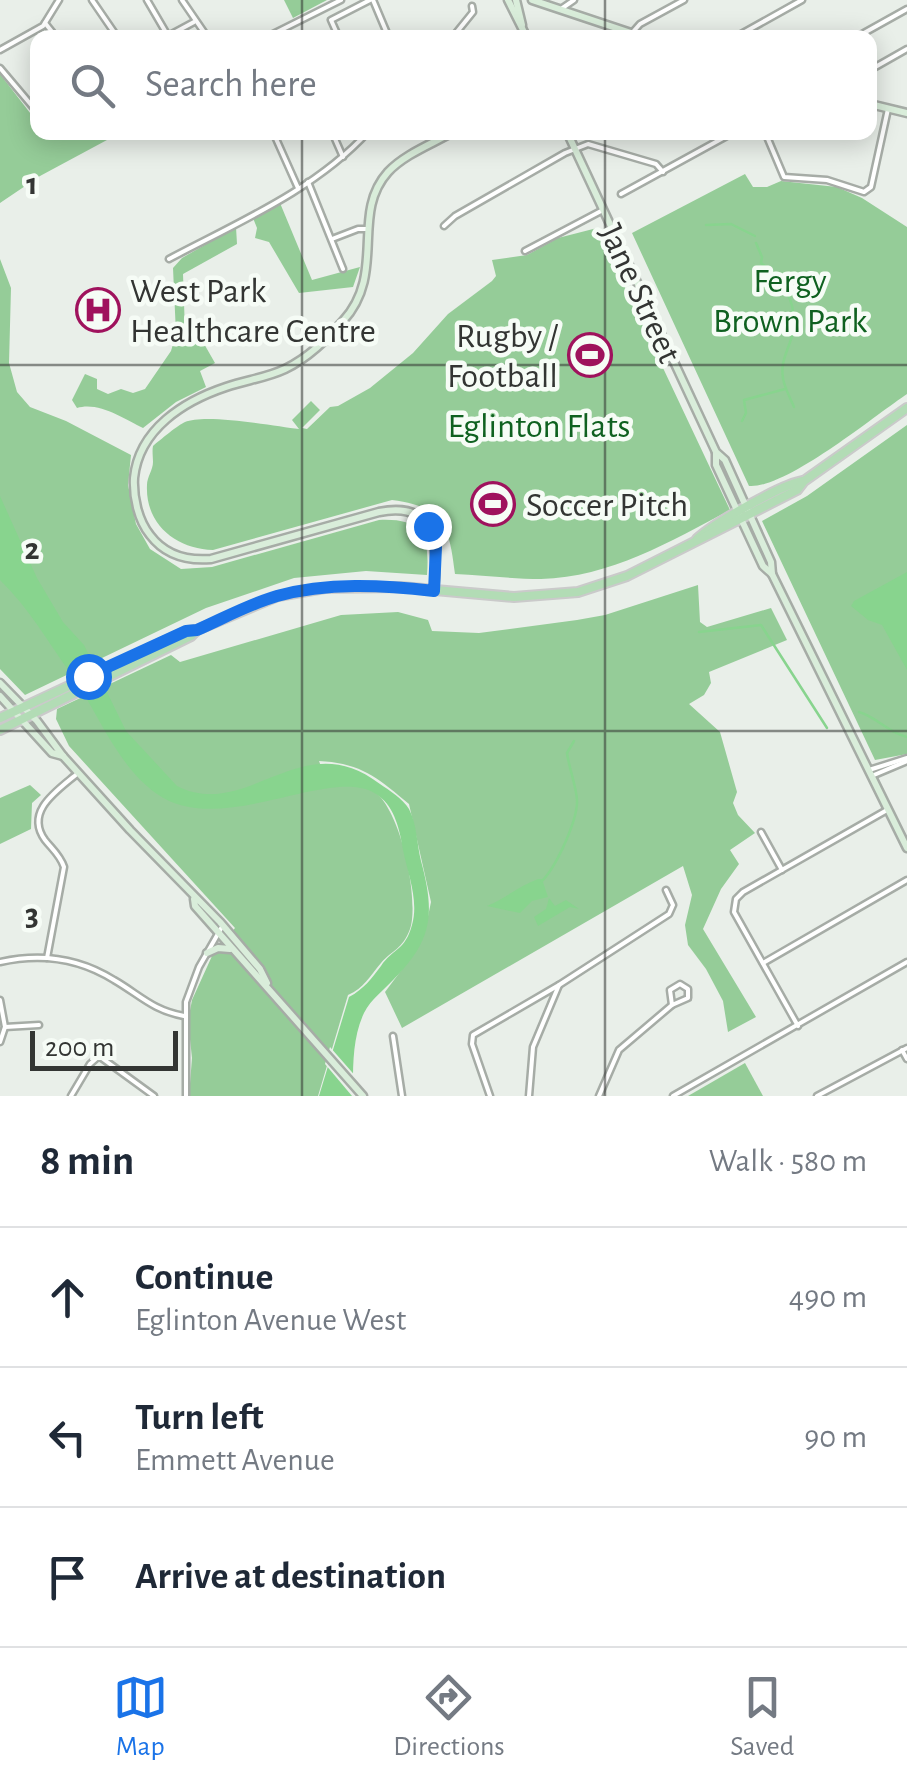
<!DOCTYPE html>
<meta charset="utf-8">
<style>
body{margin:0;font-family:"Alegreya Sans",sans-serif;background:#f2f2f3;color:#1f2937}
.scale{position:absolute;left:30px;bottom:25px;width:148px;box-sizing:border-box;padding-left:10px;border:5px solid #333533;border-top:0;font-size:28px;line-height:35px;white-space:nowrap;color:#333533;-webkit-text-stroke:8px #f6fcf6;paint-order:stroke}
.stop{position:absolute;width:30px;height:30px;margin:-22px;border:8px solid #1a73e8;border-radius:50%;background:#fff}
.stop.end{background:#1a73e8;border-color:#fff;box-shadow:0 2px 10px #0008}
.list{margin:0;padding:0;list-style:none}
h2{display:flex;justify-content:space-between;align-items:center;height:130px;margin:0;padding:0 40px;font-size:42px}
h2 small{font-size:32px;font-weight:400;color:#747a83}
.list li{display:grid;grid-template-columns:65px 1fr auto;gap:30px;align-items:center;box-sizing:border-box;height:140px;padding:0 40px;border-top:2px solid #e0e1e3}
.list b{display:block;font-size:38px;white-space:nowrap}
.list p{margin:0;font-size:32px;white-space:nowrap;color:#747a83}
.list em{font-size:32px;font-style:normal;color:#747a83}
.icon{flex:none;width:55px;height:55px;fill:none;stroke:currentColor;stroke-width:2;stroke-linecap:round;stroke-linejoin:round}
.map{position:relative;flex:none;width:907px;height:1096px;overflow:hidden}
.search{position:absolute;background:#fff;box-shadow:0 5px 25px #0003;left:30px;right:30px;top:30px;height:110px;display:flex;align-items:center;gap:25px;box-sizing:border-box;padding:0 35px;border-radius:20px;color:#747a83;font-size:38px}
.sheet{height:550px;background:#fff}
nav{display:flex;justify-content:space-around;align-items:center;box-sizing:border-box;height:140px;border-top:2px solid #e0e1e3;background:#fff;font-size:28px;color:#747a83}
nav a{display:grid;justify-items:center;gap:5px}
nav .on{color:#1a73e8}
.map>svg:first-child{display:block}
</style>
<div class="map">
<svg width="907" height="1096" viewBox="0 0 907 1096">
<rect width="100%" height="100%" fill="#e9efe9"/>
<g fill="#95cc98">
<polygon points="284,0 327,0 293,18"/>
<polygon points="0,74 37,122 38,132 120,133 40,176 0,203"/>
<path d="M745,174L753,187H767L781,181L837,187L862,198L907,227V394C874,416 786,489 749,486L632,233Z"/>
<polygon points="280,203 312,280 360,267 353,287 299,293 269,242 255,238 257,228 253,218"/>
<path d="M236,227L237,244L183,274L185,332L199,335L215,363L200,371L206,387L176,402L143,428C125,419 98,401 77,408L72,400L85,374L97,379V389L108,394L121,389L133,393L145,389L171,351L176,334L173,268L182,258Z"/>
<path d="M597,228L730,510C670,542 610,577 541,579C512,579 483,575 455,574C449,525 444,507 392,500L213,550C177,549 145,525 147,485C147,477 153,470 153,462C153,457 152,451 153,446C160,440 178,425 185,422C205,413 274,426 299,429L292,420L311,401L320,410L302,428L307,429L330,407L338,406L370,388L413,353L448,314L492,281L496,276L492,260L527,255L558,238Z"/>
<path d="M0,259L11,288L9,363L17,392L30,407L66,421L131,455L128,485L136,524L150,549L181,569L212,567L379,520C422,518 430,535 427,575L366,571L294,578L206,608L25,695L0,669Z"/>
<polygon points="907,425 907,754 875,760 762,521 807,496"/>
<path d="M698,585L700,622L707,627L771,608L787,640L709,672L711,683L704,695L689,704L720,732L737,792L733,803L738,815L755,833L730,850L739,864L721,889L703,929L756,1017L728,1032L723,1001L706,969L688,945L685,925L692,895L683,866L402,1028L385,992L412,956L426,926L431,902L409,804C378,778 361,763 319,761L328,785C340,786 356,784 367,787C400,798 420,901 410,929C402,950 393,949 381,963C370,976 364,988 348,995L318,1096H189L192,1058L188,1021L192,1000L212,956L235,928L69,746L56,719L57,709L171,655L180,662L341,615L398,612L428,620L432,631L479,633L577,620L605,615Z"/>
<polygon points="30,785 41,795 32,803 31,829 0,844 0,798"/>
<polygon points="745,1063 763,1096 688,1096"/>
</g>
<g fill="#88d48e">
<path d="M0,496L37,578L63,622L84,645L126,731L177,786C248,822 301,723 380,784C389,790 403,799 409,809C417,824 417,845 421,861C435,913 433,940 394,979C384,990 371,999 364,1013C352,1038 353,1069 353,1096H319L349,997C364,989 371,979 381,966C393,948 405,951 412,925C419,901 408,874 403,850C400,831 395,808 379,796C335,761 222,840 157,794C118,767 99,715 73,677C49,644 30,609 0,580Z"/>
<polygon points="907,572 907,670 882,625 868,620 851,606 854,601"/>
<path d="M538,879H542L548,897L532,901L520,913L487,906C506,898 519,886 538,879Z"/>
<polygon points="549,898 555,906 566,900 579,909 570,907 538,926 534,917 546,909"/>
</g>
<polygon fill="#e9efe9" points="330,1047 358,1079 358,1096 352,1096 325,1064"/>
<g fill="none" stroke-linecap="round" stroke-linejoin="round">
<g stroke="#88d48e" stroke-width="2.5">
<polyline points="706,225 731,224 755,236"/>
<path d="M756,243L762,257L761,263C775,273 793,296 793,313"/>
<path d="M793,322C794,340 786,348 783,364C780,380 788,393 794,407"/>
<polyline points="742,421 746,413 744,400 785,389"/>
<polyline points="699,632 761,625 827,728"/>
<path d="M859,712C877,717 888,733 907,737"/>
<path d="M542,881C556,867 578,820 577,800C576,785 569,768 567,753L574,741"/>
</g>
<g stroke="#a6aca6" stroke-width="9">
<g id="street">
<polyline points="92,0 118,38"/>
<polyline points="147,0 168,36"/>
<polyline points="182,0 208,38"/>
<polyline points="373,0 389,38"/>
<polyline points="561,9 574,0"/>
<polyline points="45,23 57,38"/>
<polyline points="632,33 640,24 684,0"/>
<polyline points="168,36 194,22"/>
<polyline points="265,38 341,0"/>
<polyline points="339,38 331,20 370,0"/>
<polyline points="452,38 473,12 472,6"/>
<polyline points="734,38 802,0"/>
<polyline points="855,38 907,9"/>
<polyline points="0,50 43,26 59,0"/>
<polyline points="0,68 38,113"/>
<polyline points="870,70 907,49"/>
<polyline points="273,132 298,188"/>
<polyline points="332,132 343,157"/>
<polyline points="765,132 784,177 827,180 864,192 871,187 888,109"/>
<polyline points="308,182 343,269"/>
<polyline points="621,194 734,132"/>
<polyline points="444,226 455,216 565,153 588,144 656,164 663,172"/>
<polyline points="332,239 358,229 369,229"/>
<polyline points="525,251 601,211"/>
<path d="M169,259C237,223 315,190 368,132"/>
<polyline points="869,770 907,758"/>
<polyline points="874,775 907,761"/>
<polyline points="761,832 782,870"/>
<path d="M47,958L64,867C60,855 52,849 45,840C24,811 58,790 78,773"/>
<path d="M0,962C40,953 79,958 114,980C140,995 152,1010 184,1016"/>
<polyline points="763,963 907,880"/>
<polygon points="680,984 688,989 688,998 672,1005 670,990"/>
<polyline points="0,1000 5,1027 0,1042"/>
<polyline points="798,1026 734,912 736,899 743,892 887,810"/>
<polyline points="5,1027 39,1025"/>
<polyline points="393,1036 402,1096"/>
<polyline points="902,1050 907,1059"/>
<polyline points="71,1096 90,1064 99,1056 154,1096"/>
<polyline points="186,1096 186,1002 199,967 223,925"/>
<polyline points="490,1096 472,1044 473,1035 559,985 669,914 673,905 666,890"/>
<polyline points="529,1096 533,1047 559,985"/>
<polyline points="599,1096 619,1050 672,1005"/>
<polyline points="673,1096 907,962"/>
<polyline points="817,1096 907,1048"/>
</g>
</g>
<g stroke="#a6aca6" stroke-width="11">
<g id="secondary">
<polyline points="508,0 527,38"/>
<polyline points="516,0 522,25"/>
<polyline points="532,0 646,38"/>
<polyline points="870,104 907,113"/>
<polyline points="567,132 716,452 725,460 771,562 772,574"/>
<polyline points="716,453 716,465 763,566 772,574 907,848"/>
<path d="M434,591C438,548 438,500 379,512L211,559C187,561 165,555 150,535C138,520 133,497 134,478C139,429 184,401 226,387C246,380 266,378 285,369C308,358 326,340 343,321C387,273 350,214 388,172C405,154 432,144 453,132"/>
<polyline points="0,683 37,721 63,756 130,830 220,922 260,969 267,983"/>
<polyline points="0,696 52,753 63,756"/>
<polyline points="194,899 195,906 363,1096"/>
<polyline points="207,953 218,948 230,949"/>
</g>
</g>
<g stroke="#cacaca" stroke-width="12">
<g id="primary">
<path d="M697,539C713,524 782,484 803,481"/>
<polyline points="0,718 187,631 197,630 278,596 325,588 401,587 514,597 578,592 627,576 797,490 804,481 907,408"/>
<polyline points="0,730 191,636 197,630"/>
</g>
</g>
<use href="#street" stroke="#fff" stroke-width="4"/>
<use href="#secondary" stroke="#d9edda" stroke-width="6"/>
<use href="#primary" stroke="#b2dcb5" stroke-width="8"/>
</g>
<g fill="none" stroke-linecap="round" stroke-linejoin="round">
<path stroke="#1a73e8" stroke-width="12" d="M88,676L186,631L197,630C224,618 249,604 277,596C327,582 383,585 434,591L436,547L428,526"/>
</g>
<path fill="none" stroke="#333533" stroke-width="2.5" stroke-opacity="0.55" d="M302,0V38M605,0V38M302,132V1096M605,132V1096M0,365H907M0,731H907"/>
<defs>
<g id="hospital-ring" transform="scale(2.25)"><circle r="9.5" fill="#f6fcf6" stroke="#9f125d" stroke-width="1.5"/><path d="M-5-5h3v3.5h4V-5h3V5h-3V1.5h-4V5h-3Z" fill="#9f125d"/></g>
<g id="stadium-ring" transform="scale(2.25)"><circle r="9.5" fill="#f6fcf6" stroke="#9f125d" stroke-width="1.5"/><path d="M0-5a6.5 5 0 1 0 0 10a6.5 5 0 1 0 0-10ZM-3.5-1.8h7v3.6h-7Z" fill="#9f125d"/></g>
</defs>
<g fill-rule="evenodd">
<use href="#hospital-ring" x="98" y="310"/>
<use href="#stadium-ring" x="590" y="355"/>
<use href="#stadium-ring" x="493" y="504"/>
</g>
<g text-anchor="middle" stroke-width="9" stroke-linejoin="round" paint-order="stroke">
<g font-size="35" fill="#0f6120" stroke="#f6fcf6">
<text x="790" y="292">Fergy<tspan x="790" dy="40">Brown Park</tspan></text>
<text x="539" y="437">Eglinton Flats</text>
</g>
<g font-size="35" fill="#333533" stroke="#f6fcf6" text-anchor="start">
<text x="130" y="302">West Park<tspan x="130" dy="40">Healthcare Centre</tspan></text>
<text x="558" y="347" text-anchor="end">Rugby /<tspan x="558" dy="40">Football</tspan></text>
<text x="526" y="516">Soccer Pitch</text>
</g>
<g font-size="35" fill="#333533" stroke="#f6fcf6">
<text transform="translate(641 293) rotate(65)" y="12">Jane Street</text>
</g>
</g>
<g font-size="32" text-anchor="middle" font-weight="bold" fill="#333533" stroke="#f6fcf6" stroke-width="9" stroke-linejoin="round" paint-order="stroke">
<text x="32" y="194">1</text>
<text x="32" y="559">2</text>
<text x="32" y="925">3</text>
</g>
</svg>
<div class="scale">200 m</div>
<div class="stop" style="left:88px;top:676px"></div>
<div class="stop end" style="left:428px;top:526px"></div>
<div class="search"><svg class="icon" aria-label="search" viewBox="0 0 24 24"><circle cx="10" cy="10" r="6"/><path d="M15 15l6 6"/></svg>Search here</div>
</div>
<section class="sheet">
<h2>8 min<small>Walk · 580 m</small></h2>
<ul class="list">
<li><svg class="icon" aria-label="ahead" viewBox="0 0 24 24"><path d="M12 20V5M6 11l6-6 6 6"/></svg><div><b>Continue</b><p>Eglinton Avenue West</p></div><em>490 m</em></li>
<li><svg class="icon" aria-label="left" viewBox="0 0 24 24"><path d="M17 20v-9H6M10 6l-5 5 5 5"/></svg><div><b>Turn left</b><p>Emmett Avenue</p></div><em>90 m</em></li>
<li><svg class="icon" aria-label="arrive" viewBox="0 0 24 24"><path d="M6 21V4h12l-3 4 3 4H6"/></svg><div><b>Arrive at destination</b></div></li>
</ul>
</section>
<nav>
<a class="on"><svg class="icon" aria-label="map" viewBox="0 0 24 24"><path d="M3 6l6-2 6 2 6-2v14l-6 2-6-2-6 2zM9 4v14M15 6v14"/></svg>Map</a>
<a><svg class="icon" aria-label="directions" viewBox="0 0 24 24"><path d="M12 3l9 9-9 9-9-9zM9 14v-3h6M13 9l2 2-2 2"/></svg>Directions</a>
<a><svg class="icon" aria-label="saved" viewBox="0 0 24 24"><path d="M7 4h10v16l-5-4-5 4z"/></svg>Saved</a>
</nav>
